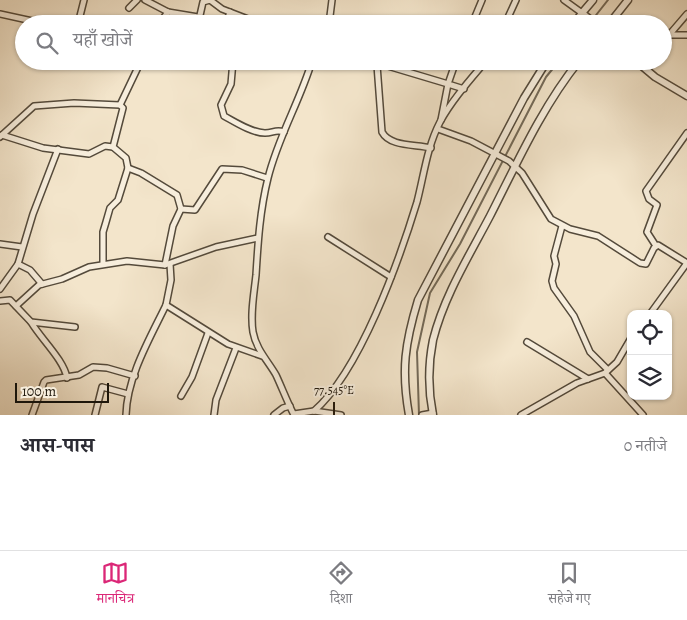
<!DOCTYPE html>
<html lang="hi">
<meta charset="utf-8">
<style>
body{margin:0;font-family:Alegreya,"Noto Serif Devanagari",serif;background:#f7f7f7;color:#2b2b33}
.controls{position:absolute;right:15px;bottom:15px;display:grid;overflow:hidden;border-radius:10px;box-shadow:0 1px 4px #0004}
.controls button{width:45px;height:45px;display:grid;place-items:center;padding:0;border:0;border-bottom:1px solid #e1e1e2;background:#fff;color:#2b2b33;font:25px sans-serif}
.scale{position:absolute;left:15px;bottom:12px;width:94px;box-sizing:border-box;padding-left:5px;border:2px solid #1f170b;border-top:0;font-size:14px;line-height:18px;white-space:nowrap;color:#1f170b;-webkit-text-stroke:4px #f7eedd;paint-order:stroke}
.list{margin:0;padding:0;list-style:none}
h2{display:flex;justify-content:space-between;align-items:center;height:65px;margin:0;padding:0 20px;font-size:21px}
h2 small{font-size:16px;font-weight:400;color:#7c7c81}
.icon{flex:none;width:28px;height:28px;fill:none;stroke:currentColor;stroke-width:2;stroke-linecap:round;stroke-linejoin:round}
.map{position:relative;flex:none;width:687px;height:415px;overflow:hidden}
.search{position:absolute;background:#fff;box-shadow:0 1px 4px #0004;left:15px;right:15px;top:15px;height:55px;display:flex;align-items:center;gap:12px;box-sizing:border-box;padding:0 18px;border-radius:28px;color:#7c7c81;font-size:19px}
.sheet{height:135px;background:#fff}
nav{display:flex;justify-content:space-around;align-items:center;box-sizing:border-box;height:70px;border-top:1px solid #e1e1e2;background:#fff;font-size:14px;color:#7c7c81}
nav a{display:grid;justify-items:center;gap:2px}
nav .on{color:#db2777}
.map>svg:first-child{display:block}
</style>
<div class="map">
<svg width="687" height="415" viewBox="0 0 687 415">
<rect width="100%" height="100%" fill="#f3e5cb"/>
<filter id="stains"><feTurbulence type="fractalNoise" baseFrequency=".004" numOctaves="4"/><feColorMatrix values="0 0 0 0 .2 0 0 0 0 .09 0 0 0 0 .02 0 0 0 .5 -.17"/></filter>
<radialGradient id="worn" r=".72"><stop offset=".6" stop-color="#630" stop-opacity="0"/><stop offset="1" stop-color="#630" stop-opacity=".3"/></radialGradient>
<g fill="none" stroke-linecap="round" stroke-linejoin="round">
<g stroke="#736957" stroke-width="2">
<polyline points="589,24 608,0"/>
<polyline points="419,415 417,352 430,293 460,244 546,77 559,61"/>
</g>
<g stroke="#544a3b" stroke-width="8">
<g id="minor">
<polyline points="145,0 168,12 198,17"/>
<polyline points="564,0 582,13"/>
<polyline points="129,8 137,0"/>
<polyline points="0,14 46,24"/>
<polyline points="78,24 84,0"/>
<polyline points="159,24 168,12"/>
<polyline points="198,24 203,2 210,0 222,9 261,24"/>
<polyline points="226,24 230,12"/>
<polyline points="329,24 332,0"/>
<polyline points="472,24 482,0"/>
<polyline points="505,24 516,0"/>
<polyline points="669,35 687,14"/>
<polyline points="663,37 669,35 687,35"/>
<polyline points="169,61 191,66 195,61"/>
<path d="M233,61L231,84L221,105L224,116C235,122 252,133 265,133C273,133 276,129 284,132"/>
<polyline points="371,61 448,84 441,120"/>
<polyline points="456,61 448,84 464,89"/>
<path d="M377,65L382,132C390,147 416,144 431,148"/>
<polyline points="438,129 471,141 509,161 522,173 551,219 570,229 598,236 640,263 646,264 654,248 658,245 687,263"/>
<polyline points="2,135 43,148 89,154 105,146 113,147"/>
<polyline points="0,137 34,106 74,103 120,105 141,61"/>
<polyline points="128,168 141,173 177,195 181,209 173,226 165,265"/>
<polyline points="181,209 195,210 222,169 242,170 267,178"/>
<polyline points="562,226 554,256 556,264 552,281 554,288 574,316 590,352 608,370"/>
<polyline points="328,237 391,277"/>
<polyline points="0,244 22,247"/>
<polyline points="656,246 647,232 657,205 649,199 646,191 687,133"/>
<polyline points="103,263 103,232 106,222 110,208 118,200 128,168 126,158 113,147 123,108 120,105"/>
<polyline points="18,264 30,270 42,284"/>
<polyline points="170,264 171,280 166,305 228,344 262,356"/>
<polyline points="0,289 18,264 33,214 58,149"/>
<polyline points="0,301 10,300 31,322 75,327"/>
<polyline points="16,306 39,285 62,279 89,267 127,261 165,265 216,247 258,238"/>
<polyline points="650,314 687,263"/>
<path d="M31,322C41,339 64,360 67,378"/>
<polyline points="527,342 588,379"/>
<polyline points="605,373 643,415"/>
<polyline points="181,396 192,377 208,333"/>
<path d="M314,411C360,371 399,261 417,202C424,175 427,147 440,122C452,100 470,80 486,61"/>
<path d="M293,413C287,401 282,388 276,375C268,361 256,349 253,332C250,314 254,294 256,275C258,242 260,210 268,178C278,137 300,101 312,61"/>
<polyline points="294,414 314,411 341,415"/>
<polyline points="32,415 44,382 46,380 79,375 93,367 107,368 135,376"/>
<polyline points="95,415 102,387 128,394"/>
<path d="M126,415C127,377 150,338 166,305"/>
<polyline points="214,415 216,400 236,348"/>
<polyline points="274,415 283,408 290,406"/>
<polyline points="422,415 433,413"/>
<polyline points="521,415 577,383 605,373 617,362 631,338"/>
</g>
</g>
<g stroke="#544a3b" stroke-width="9">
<g id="tertiary">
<polyline points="593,0 582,13 596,24"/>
<polyline points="574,24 582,13"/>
<polyline points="609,24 628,0"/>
<polyline points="636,61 655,77 687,96"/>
<path d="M409,415C401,370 405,343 418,300L524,98L547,61"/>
<path d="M433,415C428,390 428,365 433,340C444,296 469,256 490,216C517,163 542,107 579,61"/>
</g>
</g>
<use href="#minor" stroke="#f7eedd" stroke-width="5"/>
<use href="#tertiary" stroke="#f7eedd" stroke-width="6"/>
</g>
<path fill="none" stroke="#1f170b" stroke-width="2" d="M334,402V415"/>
<g font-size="12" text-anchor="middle" fill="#1f170b" stroke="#f7eedd" stroke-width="4" stroke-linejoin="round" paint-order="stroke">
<text x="334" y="394">77.545°E</text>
</g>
<rect width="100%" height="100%" filter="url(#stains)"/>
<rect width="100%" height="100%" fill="url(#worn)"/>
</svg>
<div class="controls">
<button><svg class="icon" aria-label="locate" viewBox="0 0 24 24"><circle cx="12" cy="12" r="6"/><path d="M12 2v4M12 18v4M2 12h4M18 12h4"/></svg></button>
<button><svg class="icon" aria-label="layers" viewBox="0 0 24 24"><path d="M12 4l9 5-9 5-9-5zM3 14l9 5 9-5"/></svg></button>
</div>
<div class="scale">100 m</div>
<div class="search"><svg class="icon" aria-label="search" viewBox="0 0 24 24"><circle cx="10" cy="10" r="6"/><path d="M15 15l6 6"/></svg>यहाँ खोजें</div>
</div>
<section class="sheet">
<h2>आस-पास<small>0 नतीजे</small></h2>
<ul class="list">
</ul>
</section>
<nav>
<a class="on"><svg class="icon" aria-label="map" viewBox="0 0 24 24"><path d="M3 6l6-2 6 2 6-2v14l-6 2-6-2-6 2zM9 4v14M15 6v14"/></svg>मानचित्र</a>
<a><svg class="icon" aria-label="directions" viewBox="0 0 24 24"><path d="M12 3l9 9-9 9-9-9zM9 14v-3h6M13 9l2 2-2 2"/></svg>दिशा</a>
<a><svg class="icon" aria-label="saved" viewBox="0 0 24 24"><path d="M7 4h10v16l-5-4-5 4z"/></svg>सहेजे गए</a>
</nav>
